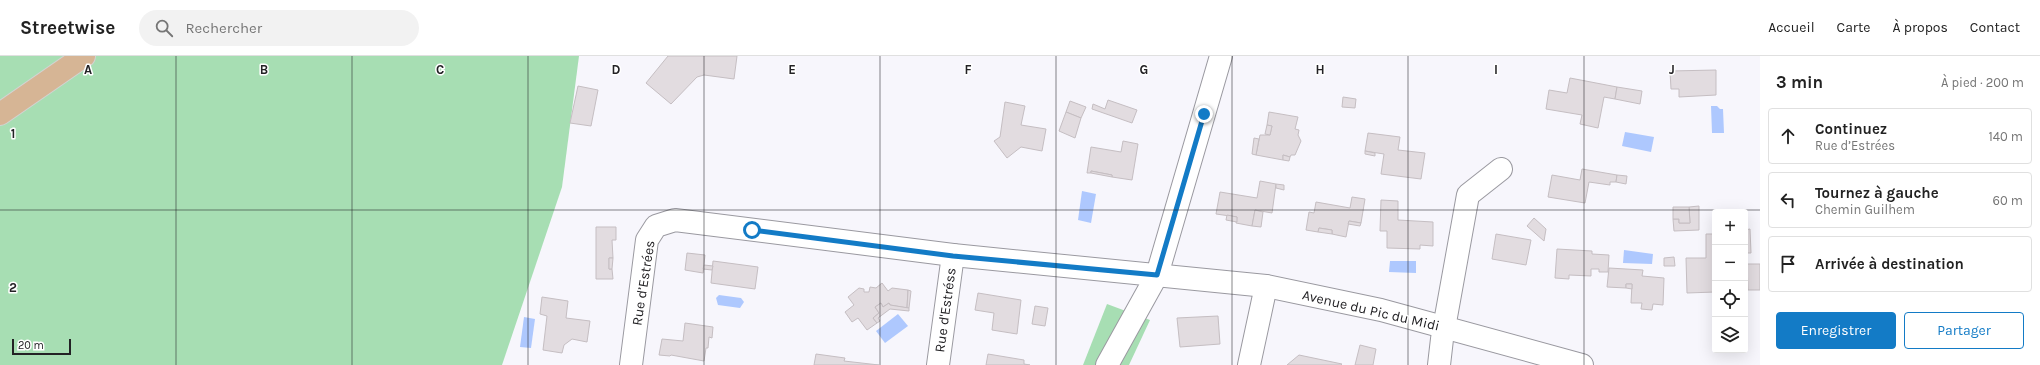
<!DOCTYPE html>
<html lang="fr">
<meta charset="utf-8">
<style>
body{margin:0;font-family:Karla,sans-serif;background:#f2f2f2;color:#222}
.controls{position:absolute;right:12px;bottom:12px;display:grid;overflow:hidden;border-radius:4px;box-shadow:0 4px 16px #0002}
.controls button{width:36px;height:36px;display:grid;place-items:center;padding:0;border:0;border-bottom:1px solid #e0e0e0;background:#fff;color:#222;font:20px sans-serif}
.scale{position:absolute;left:12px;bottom:10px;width:59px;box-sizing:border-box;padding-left:4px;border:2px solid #232225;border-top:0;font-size:11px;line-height:14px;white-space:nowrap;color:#232225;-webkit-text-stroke:3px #fff;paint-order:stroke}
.stop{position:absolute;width:12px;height:12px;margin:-9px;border:3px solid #137bc6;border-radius:50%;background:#fff}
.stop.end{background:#137bc6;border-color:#fff;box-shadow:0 1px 4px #0008}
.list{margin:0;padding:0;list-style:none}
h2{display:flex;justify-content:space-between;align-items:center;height:52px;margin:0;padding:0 16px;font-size:17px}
h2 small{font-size:13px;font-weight:400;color:#767676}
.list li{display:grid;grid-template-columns:26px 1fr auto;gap:12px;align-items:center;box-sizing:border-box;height:56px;margin:0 8px 8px;padding:0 8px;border:1px solid #e0e0e0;border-radius:4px}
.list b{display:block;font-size:15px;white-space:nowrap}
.list p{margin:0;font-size:13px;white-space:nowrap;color:#767676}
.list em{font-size:13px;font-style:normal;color:#767676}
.actions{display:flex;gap:8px;padding:12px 16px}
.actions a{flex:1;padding:9px 0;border:1px solid #137bc6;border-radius:4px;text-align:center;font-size:14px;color:#137bc6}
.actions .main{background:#137bc6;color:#fff}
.icon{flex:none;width:22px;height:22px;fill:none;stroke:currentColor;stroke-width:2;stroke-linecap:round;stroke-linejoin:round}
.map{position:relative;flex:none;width:1760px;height:309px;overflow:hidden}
header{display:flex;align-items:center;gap:24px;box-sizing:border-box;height:56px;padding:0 20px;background:#fff;border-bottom:1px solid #e0e0e0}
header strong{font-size:19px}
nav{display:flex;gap:22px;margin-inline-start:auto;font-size:14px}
.search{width:280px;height:36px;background:#f2f2f2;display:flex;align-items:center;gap:10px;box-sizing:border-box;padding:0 14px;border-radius:22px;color:#767676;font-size:15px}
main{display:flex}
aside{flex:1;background:#fff}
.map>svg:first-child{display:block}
</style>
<header>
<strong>Streetwise</strong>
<div class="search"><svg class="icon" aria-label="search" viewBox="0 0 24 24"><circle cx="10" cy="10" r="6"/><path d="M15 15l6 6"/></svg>Rechercher</div>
<nav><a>Accueil</a><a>Carte</a><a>À propos</a><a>Contact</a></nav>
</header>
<main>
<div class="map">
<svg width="1760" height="309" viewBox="0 0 1760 309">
<rect width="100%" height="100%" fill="#f7f6fc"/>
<g fill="#a7deb3">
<polygon points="0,0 579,0 562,131 502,309 0,309"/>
<polygon points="1107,248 1150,264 1129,309 1083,309"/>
</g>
<g fill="#aec8fe">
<polygon points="1711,50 1717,50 1720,53 1723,53 1724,77 1712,77"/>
<polygon points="1625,76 1654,81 1651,96 1622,90"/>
<polygon points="1082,135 1096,138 1091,167 1078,164"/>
<polygon points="1624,194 1653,198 1652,208 1623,207"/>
<polygon points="1390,205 1416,205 1416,217 1389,216"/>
<polygon points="719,239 741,242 744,246 740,252 718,249 716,242"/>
<polygon points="898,258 908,270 885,287 876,275"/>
<polygon points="524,261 535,263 531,292 520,291"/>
</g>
<g fill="#e2dce0" stroke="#c5bec2">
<polygon points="668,0 737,0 734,23 704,19 697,21 671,48 646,27"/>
<polygon points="1716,14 1716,39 1679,41 1679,33 1671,33 1670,15"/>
<polygon points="1570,22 1617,31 1615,43 1604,41 1598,72 1580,68 1582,59 1546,53 1549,34 1567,37"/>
<polygon points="578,30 598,34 591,70 570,67"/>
<polygon points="1617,31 1642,35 1640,48 1615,43"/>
<polygon points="1343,41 1356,43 1355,52 1342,51"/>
<polygon points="1108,44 1137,54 1132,67 1092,53 1093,48 1105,53"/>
<polygon points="1070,45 1086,51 1081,62 1066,56"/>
<polygon points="1005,46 1025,50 1021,69 1046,73 1042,95 1021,91 1007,102 994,85 1000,81"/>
<polygon points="1066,56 1081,62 1075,82 1059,75"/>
<polygon points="1269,56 1298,61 1295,73 1299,74 1298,79 1301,85 1295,99 1291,99 1290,101 1283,99 1283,104 1256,99 1260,79 1270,79 1272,70 1267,69"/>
<polygon points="1267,69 1272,70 1270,79 1265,78"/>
<polygon points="1368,77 1400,81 1398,94 1425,97 1421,123 1381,118 1384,98 1365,95"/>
<polygon points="1254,82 1259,83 1256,99 1252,98"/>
<polygon points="1123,85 1138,88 1132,124 1112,121 1112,119 1091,115 1091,117 1087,117 1091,91 1121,96"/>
<polygon points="1365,95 1375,97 1375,100 1365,98"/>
<polygon points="1283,99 1290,101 1289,105 1283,104"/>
<polygon points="1582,113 1617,119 1616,126 1610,126 1610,129 1589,126 1585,147 1548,141 1552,119 1580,124"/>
<polygon points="1091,115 1112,119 1112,121 1091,117"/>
<polygon points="1617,119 1627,120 1626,128 1616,126"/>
<polygon points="1260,125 1276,128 1272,157 1255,154 1252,170 1236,167 1237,161 1216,158 1220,136 1257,142"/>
<polygon points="1276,128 1284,129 1284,134 1276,132"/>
<polygon points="1352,141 1365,143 1361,167 1349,165 1346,181 1332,178 1332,174 1319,172 1318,176 1306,174 1309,156 1314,157 1316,146 1350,152"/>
<polygon points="1381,144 1398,145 1398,164 1433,166 1433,190 1420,189 1420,193 1387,192 1387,175 1380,175"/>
<polygon points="1699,150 1699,174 1674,175 1673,163 1679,163 1679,167 1690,167 1689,151"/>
<polygon points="1673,151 1689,151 1690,167 1679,167 1679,163 1673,163"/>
<polygon points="1255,154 1263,156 1261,171 1252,170"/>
<polygon points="1227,159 1237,161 1237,166 1226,164"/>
<polygon points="1534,162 1546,173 1544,185 1527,170"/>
<polygon points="1349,165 1361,167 1360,170 1348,168"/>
<polygon points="596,171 616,171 616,184 612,184 613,202 609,202 609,213 612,213 613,223 596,223"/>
<polygon points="1319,172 1332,174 1332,178 1318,176"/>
<polygon points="1750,173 1751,197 1745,197 1745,174"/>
<polygon points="1496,178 1531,184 1526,209 1492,203"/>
<polygon points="1706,178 1715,178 1715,236 1687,237 1686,202 1706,202"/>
<polygon points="1557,193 1592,195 1592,198 1609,199 1608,216 1599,216 1599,213 1591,213 1591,220 1569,219 1569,223 1555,222"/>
<polygon points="687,197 705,199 703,217 685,214"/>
<polygon points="1674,201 1675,210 1664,210 1664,202"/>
<polygon points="609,202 613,202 612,213 609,213"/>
<polygon points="713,205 758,211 755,233 711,227"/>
<polygon points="1747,208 1760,208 1760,234 1748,234"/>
<polygon points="704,209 713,210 712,214 703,213"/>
<polygon points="1609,212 1643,214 1642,220 1664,222 1663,249 1653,248 1652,254 1641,253 1642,247 1631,247 1632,228 1626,228 1626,232 1607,231"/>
<polygon points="882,227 888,235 892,232 908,234 907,252 890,249 889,247 883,251 881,247 875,251 879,257 873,262 877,267 867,274 858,262 852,266 845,256 854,249 848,241 859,232 864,233 864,236 869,236 870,231 876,232"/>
<polygon points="1626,228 1632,228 1632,233 1626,232"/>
<polygon points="908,234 911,235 909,252 907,252"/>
<polygon points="978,237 1021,244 1017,278 992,274 994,257 975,254"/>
<polygon points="542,241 568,245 566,262 590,265 587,286 572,283 564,289 562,297 543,294 547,260 540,258"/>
<polygon points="881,247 883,251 889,247 890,249 909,252 909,255 890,253 878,262 880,265 877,267 873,262 879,257 875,251"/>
<polygon points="1035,250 1048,252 1045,270 1032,268"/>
<polygon points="1218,260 1220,288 1180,291 1177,262"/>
<polygon points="685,267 713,271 712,282 709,281 708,292 706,292 704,305 671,299 670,300 659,299 662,283 683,285"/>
<polygon points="1360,289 1376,293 1373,309 1355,309"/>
<polygon points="816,298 845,302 844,305 879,309 814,309"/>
<polygon points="988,298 1024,304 1024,308 1030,309 986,309"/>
<polygon points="1299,299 1342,308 1341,309 1287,309"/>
</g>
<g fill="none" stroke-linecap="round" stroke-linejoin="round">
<g stroke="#9a99a0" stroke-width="24">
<g id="minor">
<polyline points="631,309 647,184 656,170 675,164 953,199 1266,230 1381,254 1582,309"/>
<polyline points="938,309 953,199"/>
<polyline points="1107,309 1157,219 1221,0"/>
<polyline points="1249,309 1266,230"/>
<polyline points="1439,309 1442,283 1468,139 1501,113"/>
</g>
</g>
<g stroke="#d3d3d3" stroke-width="24">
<polyline id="major" points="0,58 84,0"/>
</g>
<use href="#minor" stroke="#fff" stroke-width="22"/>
<use href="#major" stroke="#d6b595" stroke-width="22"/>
</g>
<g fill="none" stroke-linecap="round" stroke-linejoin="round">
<polyline stroke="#137bc6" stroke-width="5" points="752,174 953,200 1157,219 1204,58"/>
</g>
<path fill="none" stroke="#232225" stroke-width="1" stroke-opacity="0.55" d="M176,0V309M352,0V309M528,0V309M704,0V309M880,0V309M1056,0V309M1232,0V309M1408,0V309M1584,0V309M0,154H1760"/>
<g text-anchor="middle" stroke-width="3" stroke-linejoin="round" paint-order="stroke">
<g font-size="14" fill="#232225" stroke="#fff">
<text transform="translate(643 227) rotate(-81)" y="5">Rue d’Estrées</text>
<text transform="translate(945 254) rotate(-82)" y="5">Rue d'Estréss</text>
<text transform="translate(1371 254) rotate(13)" y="5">Avenue du Pic du Midi</text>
</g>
</g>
<g font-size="13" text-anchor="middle" font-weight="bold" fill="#232225" stroke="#fff" stroke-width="3" stroke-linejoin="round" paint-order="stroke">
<text x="88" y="18">A</text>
<text x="264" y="18">B</text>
<text x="440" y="18">C</text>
<text x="616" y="18">D</text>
<text x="792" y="18">E</text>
<text x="968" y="18">F</text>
<text x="1144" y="18">G</text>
<text x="1320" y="18">H</text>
<text x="1496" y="18">I</text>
<text x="1672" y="18">J</text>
<text x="13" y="82">1</text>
<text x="13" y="236">2</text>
</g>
</svg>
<div class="controls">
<button>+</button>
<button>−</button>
<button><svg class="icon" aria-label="locate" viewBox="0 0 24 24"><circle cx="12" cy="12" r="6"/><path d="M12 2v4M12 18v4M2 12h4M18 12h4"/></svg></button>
<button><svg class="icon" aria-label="layers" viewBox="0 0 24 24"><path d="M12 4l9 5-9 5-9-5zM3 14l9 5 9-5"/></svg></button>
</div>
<div class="scale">20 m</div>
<div class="stop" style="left:752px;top:174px"></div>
<div class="stop end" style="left:1204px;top:58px"></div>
</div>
<aside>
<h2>3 min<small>À pied · 200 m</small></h2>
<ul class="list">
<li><svg class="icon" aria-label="ahead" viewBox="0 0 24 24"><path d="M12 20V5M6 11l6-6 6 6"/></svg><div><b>Continuez</b><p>Rue d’Estrées</p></div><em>140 m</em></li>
<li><svg class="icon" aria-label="left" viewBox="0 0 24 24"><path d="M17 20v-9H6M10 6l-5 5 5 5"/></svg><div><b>Tournez à gauche</b><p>Chemin Guilhem</p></div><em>60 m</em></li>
<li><svg class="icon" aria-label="arrive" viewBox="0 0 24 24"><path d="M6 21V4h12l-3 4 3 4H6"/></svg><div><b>Arrivée à destination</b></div></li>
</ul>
<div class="actions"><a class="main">Enregistrer</a><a>Partager</a></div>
</aside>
</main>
